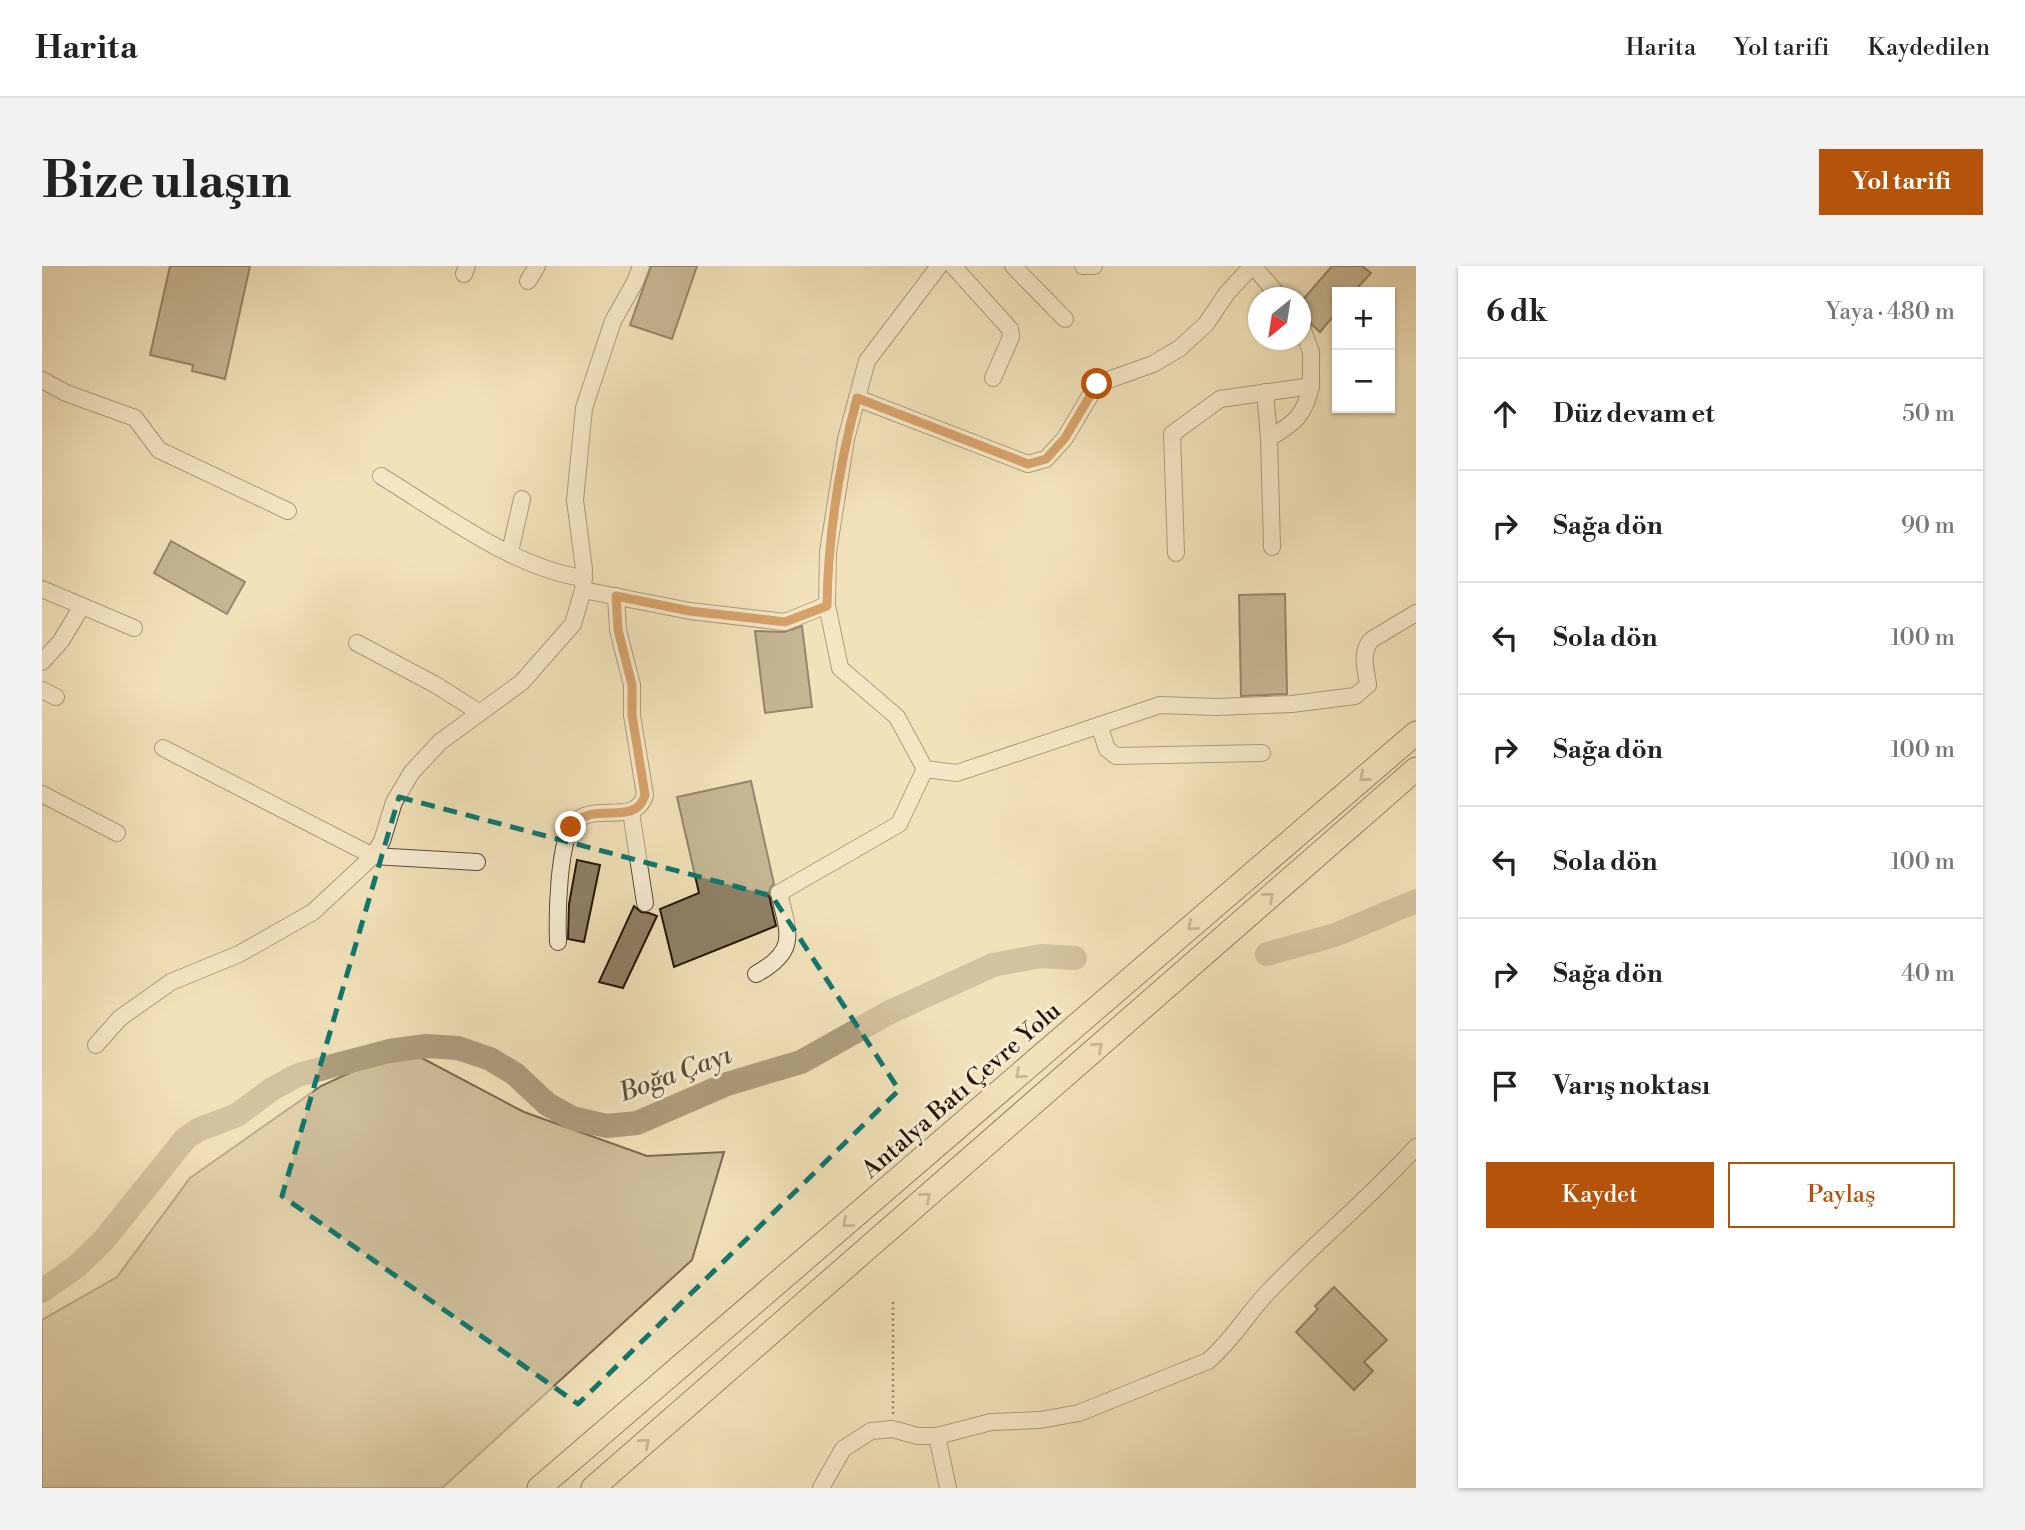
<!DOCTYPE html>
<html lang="tr">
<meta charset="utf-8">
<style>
body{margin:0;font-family:"Libre Bodoni",serif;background:#f2f2f2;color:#222}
.controls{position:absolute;right:21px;top:21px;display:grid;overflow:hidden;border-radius:0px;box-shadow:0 2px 5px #0004}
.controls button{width:63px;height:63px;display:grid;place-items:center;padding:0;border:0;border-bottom:2px solid #e0e0e0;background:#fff;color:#222;font:35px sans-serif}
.compass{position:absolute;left:1206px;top:21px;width:63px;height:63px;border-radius:50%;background:#fff;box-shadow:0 2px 5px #0004;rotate:210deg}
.stop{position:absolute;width:21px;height:21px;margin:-16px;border:5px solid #b45309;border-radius:50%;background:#fff}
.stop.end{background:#b45309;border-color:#fff;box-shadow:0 2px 7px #0008}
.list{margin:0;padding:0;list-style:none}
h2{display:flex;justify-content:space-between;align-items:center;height:91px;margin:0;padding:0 28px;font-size:30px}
h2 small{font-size:23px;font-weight:400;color:#767676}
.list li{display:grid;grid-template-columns:46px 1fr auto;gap:21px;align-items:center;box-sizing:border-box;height:112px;padding:0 28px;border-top:2px solid #e0e0e0}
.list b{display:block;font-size:26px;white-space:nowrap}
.list em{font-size:23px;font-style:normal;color:#767676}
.actions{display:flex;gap:14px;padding:21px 28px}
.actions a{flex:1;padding:16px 0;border:2px solid #b45309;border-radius:0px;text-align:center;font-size:24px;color:#b45309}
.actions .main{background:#b45309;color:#fff}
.icon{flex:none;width:38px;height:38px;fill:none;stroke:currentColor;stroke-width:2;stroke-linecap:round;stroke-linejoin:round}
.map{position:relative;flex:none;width:1374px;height:1222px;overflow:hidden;border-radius:0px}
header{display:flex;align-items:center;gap:42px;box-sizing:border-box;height:98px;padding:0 35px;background:#fff;border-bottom:2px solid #e0e0e0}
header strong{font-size:33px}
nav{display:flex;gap:38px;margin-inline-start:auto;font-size:24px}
.intro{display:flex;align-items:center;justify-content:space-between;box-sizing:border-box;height:168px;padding:0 42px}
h1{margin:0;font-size:49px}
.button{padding:18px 32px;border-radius:0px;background:#b45309;color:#fff;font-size:24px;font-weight:700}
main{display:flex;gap:42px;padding:0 42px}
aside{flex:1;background:#fff;border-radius:0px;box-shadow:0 2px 5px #0004}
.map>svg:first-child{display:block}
</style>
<header>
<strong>Harita</strong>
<nav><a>Harita</a><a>Yol tarifi</a><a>Kaydedilen</a></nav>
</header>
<div class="intro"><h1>Bize ulaşın</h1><a class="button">Yol tarifi</a></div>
<main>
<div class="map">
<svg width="1374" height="1222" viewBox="0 0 1374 1222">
<rect width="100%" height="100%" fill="#f2e2ba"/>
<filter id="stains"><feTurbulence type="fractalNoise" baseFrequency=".00286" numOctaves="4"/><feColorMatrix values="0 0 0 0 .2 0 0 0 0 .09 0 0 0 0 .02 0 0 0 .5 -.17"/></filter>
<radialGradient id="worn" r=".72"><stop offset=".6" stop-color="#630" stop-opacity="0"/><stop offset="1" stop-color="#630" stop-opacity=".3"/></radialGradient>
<polygon fill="#cfbf9c" stroke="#7a6a52" stroke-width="2" points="361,782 482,846 605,890 682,886 650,994 400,1222 0,1222 0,1054 75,1011 148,912 279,820"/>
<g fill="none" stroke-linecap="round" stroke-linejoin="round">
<g stroke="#ac9d7d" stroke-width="24">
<polyline points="1225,688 1293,669 1374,635"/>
<polyline points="0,1025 34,1001 61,975 143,873 156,864 195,849 230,823 256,809 347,785 384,780 416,782 448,793 473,808 505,838 530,852 565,860 595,857 685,818 759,796 848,746 951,699 999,690 1033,692"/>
</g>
</g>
<g fill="#8f8065" stroke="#241608" stroke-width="2">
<polygon points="128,0 208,0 183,113 150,105 151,99 108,89"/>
<polygon points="609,0 655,0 630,73 588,59"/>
<polygon points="1290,0 1320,0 1329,7 1312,26 1295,26 1295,46 1278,66 1270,59 1265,48 1258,46 1258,37"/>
<polygon points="129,275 203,316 185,348 112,307"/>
<polygon points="1243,328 1245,428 1199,430 1197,329"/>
<polygon points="760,360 770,441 723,447 713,365 742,366"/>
<polygon points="709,515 732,618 728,622 727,629 734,660 632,701 618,643 657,627 635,531"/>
<polygon points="535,594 558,599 542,676 526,673 527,638"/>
<polygon points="592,640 599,646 607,647 615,650 581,722 557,716"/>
<polygon points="1292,1021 1345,1074 1322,1096 1331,1105 1312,1124 1254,1066 1276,1043 1273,1040"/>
</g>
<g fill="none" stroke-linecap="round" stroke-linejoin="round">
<g stroke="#584934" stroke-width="18">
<g id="minor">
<path d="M897,0L825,95L804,173L786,286L785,339L798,402L855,451L883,503L915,507L1118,439L1174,441L1250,438L1313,430L1326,419C1324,402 1318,388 1329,374L1374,347"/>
<polyline points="911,0 968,63 969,71 951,112"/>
<polyline points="971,0 1023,53"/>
<polyline points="1041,0 1052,0"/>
<polyline points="1211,0 1239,32"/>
<polyline points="422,8 425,0"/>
<polyline points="486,15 495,0"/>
<polyline points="0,114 24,127 93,152 117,184 246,245"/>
<path d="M1223,126L1227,172C1252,158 1263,149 1269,120"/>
<polyline points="815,132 986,198 1004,193 1023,172 1055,118 1111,98 1138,82 1164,58 1185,27 1210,0"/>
<polyline points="1227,172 1230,281"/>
<path d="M339,210C398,246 473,303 542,312"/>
<polyline points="468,286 480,233"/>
<polyline points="1134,287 1130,168 1178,133 1269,120 1269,86 1258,56"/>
<polyline points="0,323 92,362"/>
<polyline points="541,324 648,345 743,356 785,339"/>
<polyline points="315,377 394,419 438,447"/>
<polyline points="0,396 19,375 40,340"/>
<polyline points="0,424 14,431"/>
<polyline points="1057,459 1065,483 1074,490 1220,487"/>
<polyline points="121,482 331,590 435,596"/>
<polyline points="0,528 75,567"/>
<polyline points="589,546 603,637"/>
<path d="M516,676C515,651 516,575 532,557C551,535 594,561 603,529L590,449V419L576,364L574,330"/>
<path d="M714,708C756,685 747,668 737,627L857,558L883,503"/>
<polyline points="54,779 78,752 129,716 197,688 271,646 331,590 340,575 352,536 370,506 398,476 480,416 531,358 541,324 542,303 533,234 542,142 571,55 593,16 599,0"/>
<polyline points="895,1170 906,1222"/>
<path d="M779,1222L801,1183L829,1165L850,1163L876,1170H895L949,1156L998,1154L1037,1147L1166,1095C1191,1074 1206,1046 1229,1023C1276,974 1329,931 1374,881"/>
</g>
</g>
<g stroke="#241608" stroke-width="25">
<g id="highway">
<polyline points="497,1222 1374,467"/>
<polyline points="551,1222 1374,503"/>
</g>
</g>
<polyline stroke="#241608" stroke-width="2.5" stroke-dasharray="2 3.5" stroke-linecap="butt" points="851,1148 851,1033"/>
<use href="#minor" stroke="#f7ecd2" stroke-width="16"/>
<use href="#highway" stroke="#f2e2ba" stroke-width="23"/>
</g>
<defs><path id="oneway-chevron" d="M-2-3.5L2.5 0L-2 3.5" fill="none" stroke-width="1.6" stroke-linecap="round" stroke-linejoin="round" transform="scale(1.75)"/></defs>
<g stroke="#95866a">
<use href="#oneway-chevron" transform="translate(1322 511) rotate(139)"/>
<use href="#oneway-chevron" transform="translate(1227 631) rotate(-41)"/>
<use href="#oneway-chevron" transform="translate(1150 660) rotate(139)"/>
<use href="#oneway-chevron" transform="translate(1056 781) rotate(-41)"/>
<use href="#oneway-chevron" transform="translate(978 808) rotate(139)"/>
<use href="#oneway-chevron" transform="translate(884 931) rotate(-41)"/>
<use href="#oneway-chevron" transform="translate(805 957) rotate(139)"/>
<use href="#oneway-chevron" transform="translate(603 1177) rotate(-41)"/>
</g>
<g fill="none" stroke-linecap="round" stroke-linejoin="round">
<path stroke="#b45309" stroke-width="9" d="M529,561C551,532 593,563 603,529L590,449V419L576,364L574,330L648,345L743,356L785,340C786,269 797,200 815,132L986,198L1004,193L1023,172L1055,118"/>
</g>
<path d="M0 0H1374V1222H0ZM357,531L730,630L857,824L536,1138L240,930Z" fill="#f2e2ba" fill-opacity=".55" fill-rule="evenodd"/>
<path fill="none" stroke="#0f766e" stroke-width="5" stroke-dasharray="14 9" stroke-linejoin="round" d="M357,531L730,630L857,824L536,1138L240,930Z"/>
<g text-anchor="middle" stroke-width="6" stroke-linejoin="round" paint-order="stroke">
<g font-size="24" fill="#241608" stroke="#f7ecd2">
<text transform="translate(919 824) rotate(-41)" y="8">Antalya Batı Çevre Yolu</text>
</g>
<g font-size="26" font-style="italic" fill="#5a4c37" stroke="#f7ecd2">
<text transform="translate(633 807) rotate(-20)" y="9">Boğa Çayı</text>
</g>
</g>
<rect width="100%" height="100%" filter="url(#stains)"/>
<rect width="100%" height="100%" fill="url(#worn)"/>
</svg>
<div class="controls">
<button>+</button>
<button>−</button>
</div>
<svg class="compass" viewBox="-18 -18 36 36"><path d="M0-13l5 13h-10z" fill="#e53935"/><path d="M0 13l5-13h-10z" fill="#767676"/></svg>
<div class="stop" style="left:1055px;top:118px"></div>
<div class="stop end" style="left:529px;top:561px"></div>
</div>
<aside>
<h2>6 dk<small>Yaya · 480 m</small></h2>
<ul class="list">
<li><svg class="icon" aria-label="ahead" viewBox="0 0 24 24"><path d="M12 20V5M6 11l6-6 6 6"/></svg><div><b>Düz devam et</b></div><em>50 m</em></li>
<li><svg class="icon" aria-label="right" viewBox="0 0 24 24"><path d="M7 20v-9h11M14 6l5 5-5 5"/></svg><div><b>Sağa dön</b></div><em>90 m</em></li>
<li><svg class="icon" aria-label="left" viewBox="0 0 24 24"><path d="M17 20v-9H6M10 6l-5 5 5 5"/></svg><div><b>Sola dön</b></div><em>100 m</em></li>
<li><svg class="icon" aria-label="right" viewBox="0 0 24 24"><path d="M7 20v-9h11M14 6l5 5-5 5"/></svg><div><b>Sağa dön</b></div><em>100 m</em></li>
<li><svg class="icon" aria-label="left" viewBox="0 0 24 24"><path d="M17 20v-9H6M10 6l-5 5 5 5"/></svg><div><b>Sola dön</b></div><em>100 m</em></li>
<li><svg class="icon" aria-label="right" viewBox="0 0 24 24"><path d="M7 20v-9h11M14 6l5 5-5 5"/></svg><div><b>Sağa dön</b></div><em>40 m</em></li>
<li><svg class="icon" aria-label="arrive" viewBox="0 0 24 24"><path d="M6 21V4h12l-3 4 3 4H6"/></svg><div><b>Varış noktası</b></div></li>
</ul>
<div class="actions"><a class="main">Kaydet</a><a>Paylaş</a></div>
</aside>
</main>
